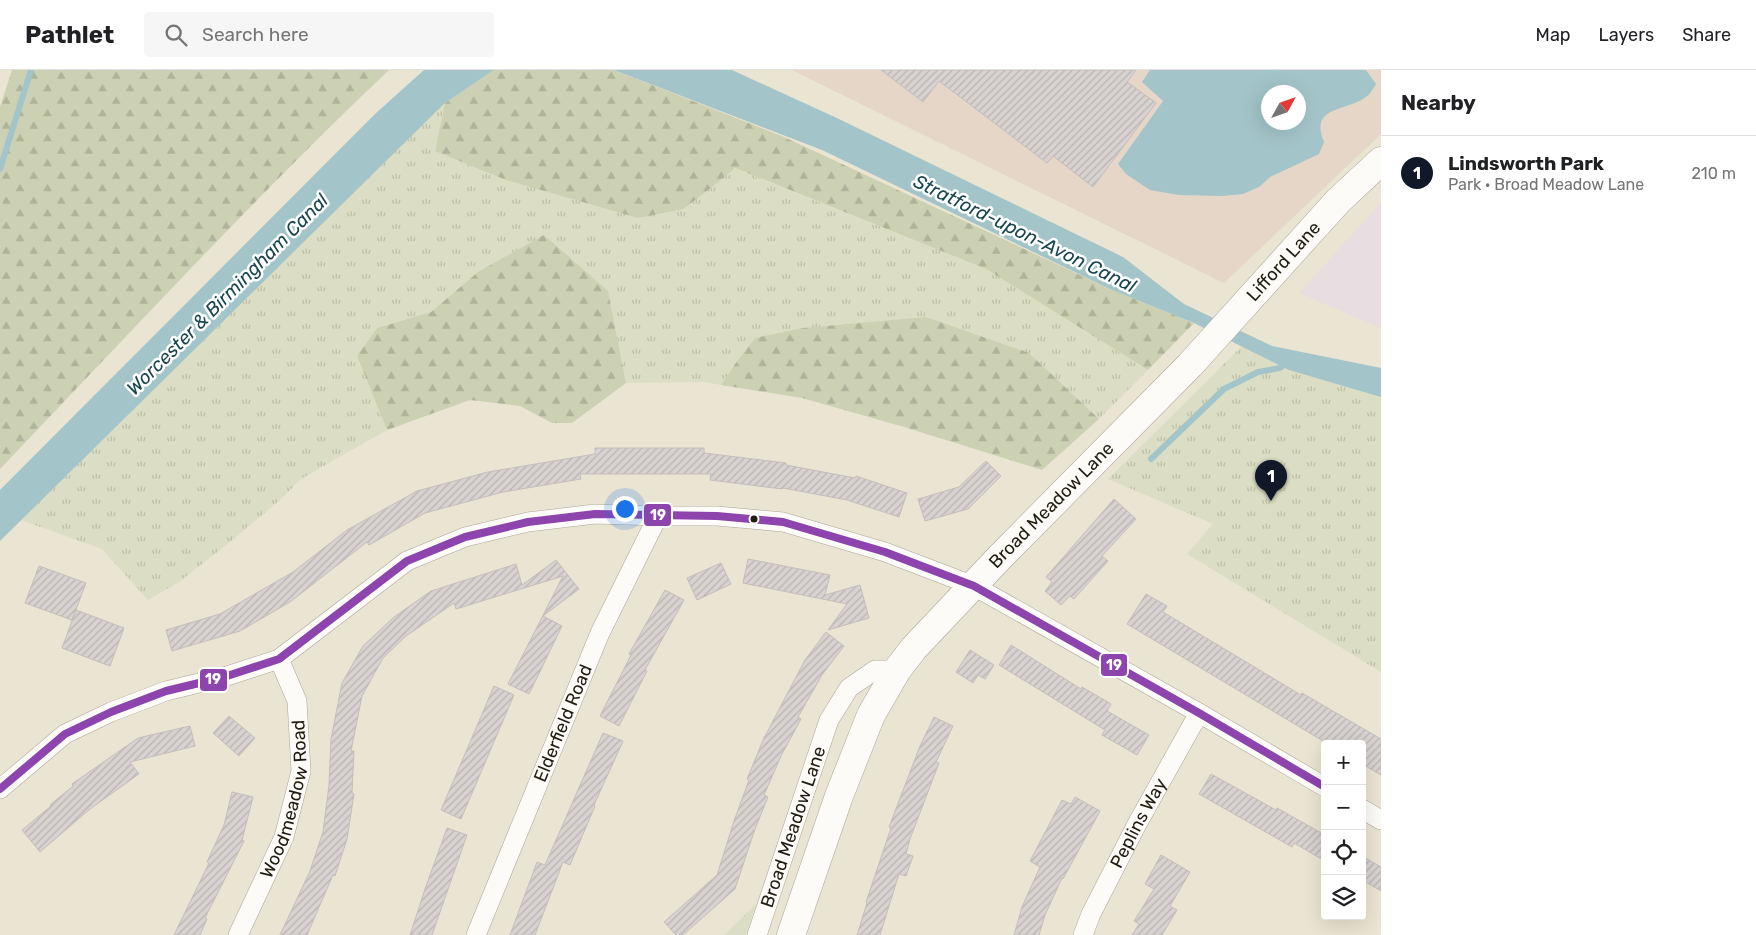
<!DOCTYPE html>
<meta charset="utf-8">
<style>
body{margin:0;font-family:Rubik,sans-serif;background:#f6f6f6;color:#202124}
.controls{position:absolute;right:15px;bottom:15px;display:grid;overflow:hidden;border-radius:5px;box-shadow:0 5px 20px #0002}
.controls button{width:45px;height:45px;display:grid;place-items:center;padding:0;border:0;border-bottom:1px solid #e0e0e0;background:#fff;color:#202124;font:25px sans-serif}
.compass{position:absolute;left:1261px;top:15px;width:45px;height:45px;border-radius:50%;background:#fff;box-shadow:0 5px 20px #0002;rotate:50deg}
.you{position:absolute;left:624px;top:438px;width:18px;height:18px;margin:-12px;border:4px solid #fff;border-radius:50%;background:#1a73e8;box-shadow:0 0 0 8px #1a73e833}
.badge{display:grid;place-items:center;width:32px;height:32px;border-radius:50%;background:#111827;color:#fff;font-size:16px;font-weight:700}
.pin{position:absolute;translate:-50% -41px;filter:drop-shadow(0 1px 2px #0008)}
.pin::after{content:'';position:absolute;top:26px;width:18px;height:15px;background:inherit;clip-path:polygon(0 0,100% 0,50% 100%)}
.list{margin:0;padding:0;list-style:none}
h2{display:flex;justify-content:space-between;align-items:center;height:65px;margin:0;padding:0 20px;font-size:21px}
h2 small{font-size:16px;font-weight:400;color:#757577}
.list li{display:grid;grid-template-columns:32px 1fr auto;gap:15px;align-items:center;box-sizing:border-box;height:75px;padding:0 20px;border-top:1px solid #e0e0e0}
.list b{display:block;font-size:19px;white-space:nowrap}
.list p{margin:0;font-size:16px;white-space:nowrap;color:#757577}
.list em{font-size:16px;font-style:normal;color:#757577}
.icon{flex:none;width:28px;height:28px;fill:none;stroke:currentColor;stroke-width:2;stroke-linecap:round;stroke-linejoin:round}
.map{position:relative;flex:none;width:1381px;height:865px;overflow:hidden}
header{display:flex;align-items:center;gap:30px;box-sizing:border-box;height:70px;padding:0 25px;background:#fff;border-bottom:1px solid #e0e0e0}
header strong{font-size:24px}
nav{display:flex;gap:28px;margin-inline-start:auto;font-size:18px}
.search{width:350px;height:45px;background:#f6f6f6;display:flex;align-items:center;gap:12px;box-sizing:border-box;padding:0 18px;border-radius:5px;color:#757577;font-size:19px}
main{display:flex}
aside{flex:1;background:#fff}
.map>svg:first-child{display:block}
</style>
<header>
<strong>Pathlet</strong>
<div class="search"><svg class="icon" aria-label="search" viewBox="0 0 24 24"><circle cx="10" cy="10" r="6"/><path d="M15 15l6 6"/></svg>Search here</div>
<nav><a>Map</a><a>Layers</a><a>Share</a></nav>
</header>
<main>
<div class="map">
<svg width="1381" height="865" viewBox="0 0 1381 865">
<defs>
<pattern id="grass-tufts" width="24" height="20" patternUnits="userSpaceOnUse" patternTransform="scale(1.25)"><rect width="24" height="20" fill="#dbdec4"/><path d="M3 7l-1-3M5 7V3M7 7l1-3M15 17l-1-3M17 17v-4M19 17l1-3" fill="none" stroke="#bcbea7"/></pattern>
<pattern id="forest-firs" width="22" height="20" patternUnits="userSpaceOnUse" patternTransform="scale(1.25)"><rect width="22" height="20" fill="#ccd1b3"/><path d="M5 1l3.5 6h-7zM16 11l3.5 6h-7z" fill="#afb399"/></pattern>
<pattern id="building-hatch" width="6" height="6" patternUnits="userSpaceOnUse" patternTransform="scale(1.25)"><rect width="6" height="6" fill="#d8d2d1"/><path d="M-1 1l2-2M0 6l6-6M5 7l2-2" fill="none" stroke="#b9b4b2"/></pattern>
</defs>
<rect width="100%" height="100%" fill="#eae4d2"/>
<path fill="#e5d6c7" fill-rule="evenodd" d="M792,0H1381V64L1224,213ZM1268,22H1298V52H1268Z"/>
<polygon fill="#e8dee1" points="1381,133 1381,258 1299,223"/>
<g fill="url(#grass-tufts)">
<polygon points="445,33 435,81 711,118 734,98 986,199 1148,300 1099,349 1029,283 755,268 735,294 721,315 705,312 626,313 608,221 478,202 431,242 377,258 357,286 387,360 301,409 280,430 225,476 179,512 148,530 102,479 21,450"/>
<polygon points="1242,276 1381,325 1381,602 1187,484 1213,454 1108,409"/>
<polygon points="756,834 746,865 724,865"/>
</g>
<g fill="url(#forest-firs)">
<path d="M12,0H389C254,128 128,265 0,399V37Z"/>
<polygon points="494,0 614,0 782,66 1110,219 1194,253 1148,300 986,199 735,98 711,118 683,139 638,148 506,110 435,81 445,33"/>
<polygon points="544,165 608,221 626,313 572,353 552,353 520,336 470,330 387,360 357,286 377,258 431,242 478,202"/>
<polygon points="926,247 1029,283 1099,349 1042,400 904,357 802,328 721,315 735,294 755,268 803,258"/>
</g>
<g fill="#a3c4c9" fill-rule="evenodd">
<polygon points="424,0 494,0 445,33 0,471 0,420 375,44"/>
<polygon points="614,0 732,0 839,49 1123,187 1184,234 1272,276 1381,298 1381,327 1289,300 1194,253 1110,219 822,80"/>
<path d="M1150,0H1366L1376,14C1373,19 1370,24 1366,27C1345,42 1309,36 1324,72L1319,84L1270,107L1259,117L1243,124L1222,126L1179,125L1150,120L1126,104L1118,94L1163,31L1142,12ZM1268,22H1298V52H1268Z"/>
</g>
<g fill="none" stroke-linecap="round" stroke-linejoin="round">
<g stroke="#a3c4c9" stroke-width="6">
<polyline points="0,99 31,0"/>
<polyline points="1151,389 1224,319 1258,302 1280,298 1287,292"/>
</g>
</g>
<g fill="url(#building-hatch)" stroke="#c4bebb">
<polygon points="881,0 1136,0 1127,12 1156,33 1093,117 1053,86 1047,93 939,11 923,32"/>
<polygon points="595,378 704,378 704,383 786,393 786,395 855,408 856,406 907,423 899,447 847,430 783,418 782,419 710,410 711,404 580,404 581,409 503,422 425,443 369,475 367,472 290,532 240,561 172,581 166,560 220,544 293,502 347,460 417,421 488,402 595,384"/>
<polygon points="986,391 1001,406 968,439 925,451 918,429 959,417"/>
<polygon points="1114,429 1136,449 1102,486 1108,491 1074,529 1070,526 1061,535 1045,521 1052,512 1046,507"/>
<polygon points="748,489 830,505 825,525 860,515 869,548 828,560 847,534 743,513"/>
<polygon points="556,490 579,519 543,546 562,556 529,624 508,614 563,506 456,539 454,533 406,566 383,588 362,626 351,681 354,681 352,723 354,724 347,769 335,806 333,805 307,865 280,865 310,801 323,762 329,715 331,669 342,613 363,576 394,547 431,521 516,494 522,515"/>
<polygon points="721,493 731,514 697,530 687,508"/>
<polygon points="39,496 86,513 72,550 25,533"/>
<polygon points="665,520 684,530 645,600 647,601 619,656 600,646 631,585 629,584"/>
<polygon points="1146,524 1167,536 1163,542 1301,625 1302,623 1381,669 1381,705 1362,694 1362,674 1328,674 1127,554"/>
<polygon points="76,540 124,558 110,596 62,578"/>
<polygon points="826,562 844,576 822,605 798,647 801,649 782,684 764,725 768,727 755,759 735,819 683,865 676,865 664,852 717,805 734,751 749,710 747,709 764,668 805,590"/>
<polygon points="1011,575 1081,619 1082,617 1111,634 1107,641 1149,665 1137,685 1102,665 1105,660 999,595"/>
<polygon points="970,580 994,595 985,609 978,605 973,613 956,602"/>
<polygon points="494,616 514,625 461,749 441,740"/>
<polygon points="229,646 255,668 239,686 213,663"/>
<polygon points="934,647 953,656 936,692 939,693 910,769 906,784 913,786 906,806 899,804 880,865 857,865 867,833 866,832 891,758 889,757 920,676"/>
<polygon points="190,656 195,676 130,692 139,704 90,739 40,782 22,760 51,736 50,735 73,716 72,714 138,668"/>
<polygon points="603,663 623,671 594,735 595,736 570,795 563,792 535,865 510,865 537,792 545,795"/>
<polygon points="1211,704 1276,740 1277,738 1325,765 1325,791 1294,773 1292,777 1199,724"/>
<polygon points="232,722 253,727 242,770 244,771 205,848 207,849 200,865 174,865 209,793 207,792 224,755"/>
<polygon points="1075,727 1100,741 1063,809 1062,808 1045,845 1039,865 1014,865 1022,837 1040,797 1030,791 1062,730 1071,734"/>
<polygon points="447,758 467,765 432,865 410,865 425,819"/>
<polygon points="1161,785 1190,802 1170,836 1177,840 1162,865 1132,865 1139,854 1134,851 1154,819 1145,814"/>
<polygon points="1362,786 1381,797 1381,821 1362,810"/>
</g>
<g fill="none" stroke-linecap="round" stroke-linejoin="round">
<g stroke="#aaa597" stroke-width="20">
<g id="street">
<polyline points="0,719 65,664 111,642 166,621 224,607 279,589 407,491 465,467 528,452 595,444 658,446 717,446 783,452 885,482 974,516 1199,643 1325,717"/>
<polyline points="1362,739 1381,750"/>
<path id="s1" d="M238,865L284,767L301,701L297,631L279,589"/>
<path id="s2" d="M476,865L600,563L658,446"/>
<path id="s3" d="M757,865L829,650L849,618L875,600H897"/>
<path id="s4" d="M1083,865L1091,844L1137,754L1199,643"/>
</g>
</g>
<g stroke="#aaa597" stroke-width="29">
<g id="secondary">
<path id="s5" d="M791,865L839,726L871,645L897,600L914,578L1001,486L1190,295L1338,131L1381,91"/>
</g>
</g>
<use href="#street" stroke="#fcfbf8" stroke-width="19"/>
<use href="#secondary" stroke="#fcfbf8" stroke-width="28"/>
<g stroke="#fff" stroke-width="11">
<polyline id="bus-1" points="0,719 65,664 111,642 166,621 224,607 279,589 407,491 465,467 528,452 595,444 717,446 783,452 885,482 974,516 1199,643 1325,717"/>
</g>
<use href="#bus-1" stroke="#8e44ad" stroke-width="8"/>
</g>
<circle fill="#211c10" stroke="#fff" stroke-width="2" cx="754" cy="449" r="4.5"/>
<g text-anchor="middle" stroke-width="5" stroke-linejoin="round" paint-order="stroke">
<g font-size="18" fill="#211c10" stroke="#fff">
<text dy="6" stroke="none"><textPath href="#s5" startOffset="849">Lifford Lane</textPath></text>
<text dy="6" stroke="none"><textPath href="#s5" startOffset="512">Broad Meadow Lane</textPath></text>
<text dy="6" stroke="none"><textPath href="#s2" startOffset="229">Elderfield Road</textPath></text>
<text dy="6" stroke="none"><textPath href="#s1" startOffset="146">Woodmeadow Road</textPath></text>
<text dy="6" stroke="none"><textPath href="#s4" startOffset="125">Peplins Way</textPath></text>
<text dy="6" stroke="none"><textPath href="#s3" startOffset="114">Broad Meadow Lane</textPath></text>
</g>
<g font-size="19" font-style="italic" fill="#184550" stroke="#fff">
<text transform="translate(1025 163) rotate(26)" y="7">Stratford-upon-Avon Canal</text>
<text transform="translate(227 224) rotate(-45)" y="7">Worcester &amp; Birmingham Canal</text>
</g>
</g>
<g stroke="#fff" stroke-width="2">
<rect x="643" y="433" width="29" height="24" rx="5" fill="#8e44ad"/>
<rect x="1100" y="583" width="28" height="24" rx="5" fill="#8e44ad"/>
<rect x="199" y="598" width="29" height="24" rx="5" fill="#8e44ad"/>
</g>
<g font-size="14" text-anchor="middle" font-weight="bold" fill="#fff">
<text x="658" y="450">19</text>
<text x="1114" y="600">19</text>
<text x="213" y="614">19</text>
</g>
</svg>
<div class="controls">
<button>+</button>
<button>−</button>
<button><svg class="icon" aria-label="locate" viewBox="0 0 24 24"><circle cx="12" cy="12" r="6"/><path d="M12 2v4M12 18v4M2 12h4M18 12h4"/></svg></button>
<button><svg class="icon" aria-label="layers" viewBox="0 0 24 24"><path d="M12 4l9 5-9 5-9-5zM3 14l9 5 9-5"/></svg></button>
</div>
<svg class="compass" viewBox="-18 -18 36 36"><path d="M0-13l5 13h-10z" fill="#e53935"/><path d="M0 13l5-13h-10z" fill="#757577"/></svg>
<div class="you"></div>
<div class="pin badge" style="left:1271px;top:431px">1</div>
</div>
<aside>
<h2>Nearby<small></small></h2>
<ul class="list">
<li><span class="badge">1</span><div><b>Lindsworth Park</b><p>Park · Broad Meadow Lane</p></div><em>210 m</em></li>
</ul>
</aside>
</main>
